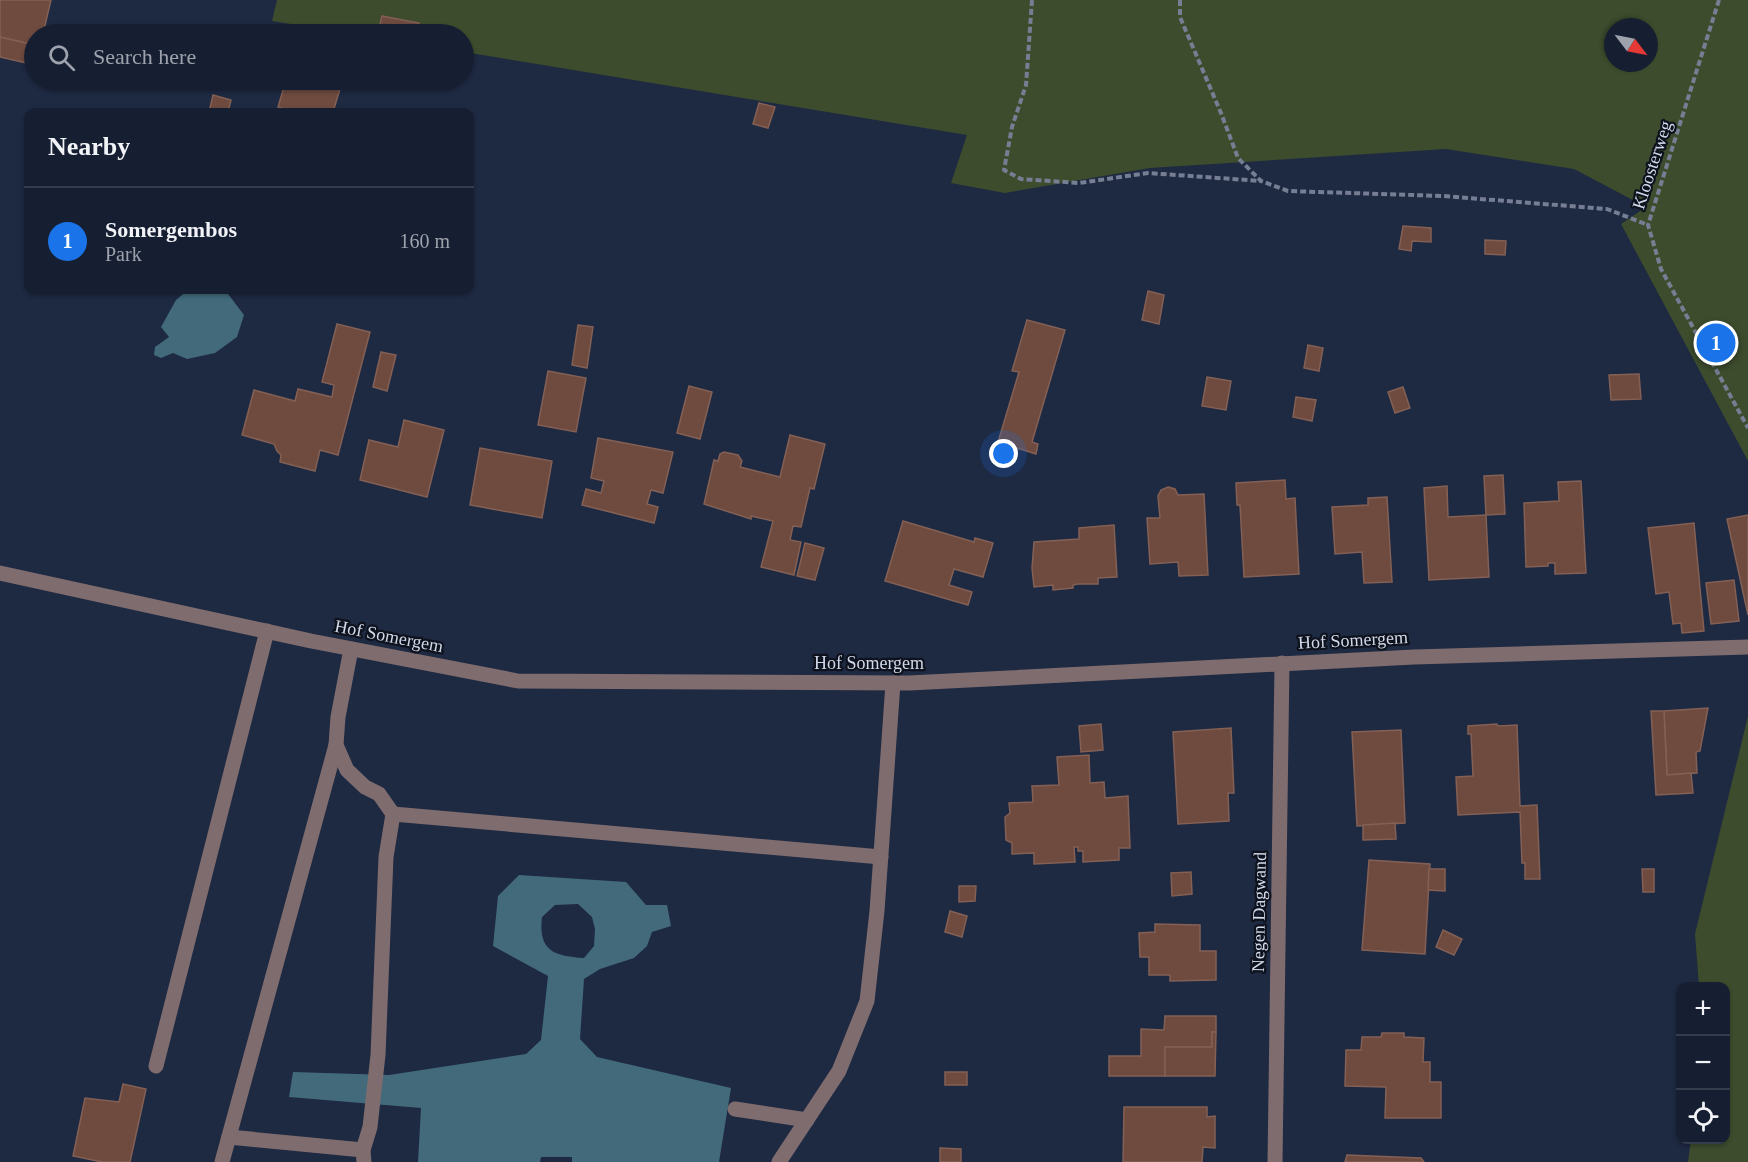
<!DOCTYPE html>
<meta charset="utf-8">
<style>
body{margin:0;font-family:Georgia,serif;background:#1f273a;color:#f1f3f6}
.controls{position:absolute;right:18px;bottom:18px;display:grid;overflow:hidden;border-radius:12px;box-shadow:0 2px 4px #0004}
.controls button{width:54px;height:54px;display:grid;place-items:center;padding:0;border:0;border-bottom:2px solid #353d4d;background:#161f32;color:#f1f3f6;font:30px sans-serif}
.compass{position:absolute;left:1604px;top:18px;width:54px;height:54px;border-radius:50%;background:#161f32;box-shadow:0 2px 4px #0004;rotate:122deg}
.you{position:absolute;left:1004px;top:454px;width:21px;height:21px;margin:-15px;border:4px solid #fff;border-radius:50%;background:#1a73e8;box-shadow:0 0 0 9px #1a73e833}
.badge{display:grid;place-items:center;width:39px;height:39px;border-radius:50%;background:#1a73e8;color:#fff;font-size:20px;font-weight:700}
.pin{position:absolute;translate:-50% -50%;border:3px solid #fff;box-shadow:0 2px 6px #0006}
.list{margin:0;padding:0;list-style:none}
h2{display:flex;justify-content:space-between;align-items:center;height:78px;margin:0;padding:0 24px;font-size:26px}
h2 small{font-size:20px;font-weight:400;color:#9ea2ac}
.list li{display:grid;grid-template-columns:39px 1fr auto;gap:18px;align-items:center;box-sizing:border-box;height:108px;padding:0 24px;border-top:2px solid #353d4d}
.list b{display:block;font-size:22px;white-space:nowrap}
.list p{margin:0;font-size:20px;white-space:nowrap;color:#9ea2ac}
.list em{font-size:20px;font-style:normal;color:#9ea2ac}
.icon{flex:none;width:33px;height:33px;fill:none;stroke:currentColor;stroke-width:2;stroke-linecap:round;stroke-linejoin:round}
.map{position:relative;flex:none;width:1748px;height:1162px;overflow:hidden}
.search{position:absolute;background:#161f32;box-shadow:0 2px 4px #0004;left:24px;top:24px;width:450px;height:66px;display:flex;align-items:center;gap:15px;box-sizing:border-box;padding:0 21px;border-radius:33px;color:#9ea2ac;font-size:22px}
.panel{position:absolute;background:#161f32;box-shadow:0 2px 4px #0004;left:24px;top:108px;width:450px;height:186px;border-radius:12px}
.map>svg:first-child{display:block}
</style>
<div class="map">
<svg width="1748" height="1162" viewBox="0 0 1748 1162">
<rect width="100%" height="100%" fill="#1e2942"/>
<g fill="#3d4c2d" fill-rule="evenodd">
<path d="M277,0H1748V461L1621,224L1646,207L1574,169L1446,149L1150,168L1005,193L951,183L967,135L464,52V34H354L272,21ZM1613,27H1649V63H1613Z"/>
<polygon points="1748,716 1748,1162 1688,1162 1691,1140 1726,1140 1726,986 1699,986 1695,934"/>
</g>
<g fill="#426a7b" fill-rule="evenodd">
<polygon points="188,290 225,290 244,315 237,337 215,353 187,359 173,353 161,358 154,355 155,347 169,337 161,327 176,300"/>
<path d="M519,875L626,882L646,905H667L671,926L652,932L647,946L634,958L600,969L584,979L580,1039L597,1057L731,1088L719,1162H572V1157H541L540,1162H418L421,1108L289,1097L293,1072L389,1075L526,1054L541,1040L548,976L493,946L498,896ZM578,904L592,917L595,929L594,946L584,958C554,956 538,951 542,917L555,905Z"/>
</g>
<g fill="#6f4b3f" stroke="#836055" stroke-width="1.5">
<polygon points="0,0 51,0 43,34 34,34 34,45 0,37"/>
<polygon points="382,16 419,23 417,34 379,28"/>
<polygon points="0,37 34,45 31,64 0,57"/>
<polygon points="286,80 314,80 340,89 333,112 294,112 278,107"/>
<polygon points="213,95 231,100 228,112 209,112"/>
<polygon points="759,103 775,107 768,128 753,124"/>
<polygon points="1403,226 1431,228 1431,242 1412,241 1411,251 1399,249"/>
<polygon points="1485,240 1506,241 1505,255 1485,254"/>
<polygon points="1148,291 1164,295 1159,324 1142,320"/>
<polygon points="1027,320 1065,330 1032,442 1038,444 1036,454 998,442 1019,372 1012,371"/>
<polygon points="337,324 370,332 338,455 320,450 315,471 280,462 281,455 277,451 274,444 242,435 254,390 295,401 298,389 332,397 334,385 322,382"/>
<polygon points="578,325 593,327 587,368 572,365"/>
<polygon points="1308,345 1323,348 1319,371 1304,368"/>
<polygon points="381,352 396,355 387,391 373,387"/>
<polygon points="548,371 586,378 576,432 538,425"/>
<polygon points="1639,374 1641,399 1611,400 1609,375"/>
<polygon points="1207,377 1231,381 1226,410 1202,406"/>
<polygon points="689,386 712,392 700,439 677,433"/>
<polygon points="1403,387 1410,408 1395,413 1388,392"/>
<polygon points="1296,397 1316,400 1312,421 1293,417"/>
<polygon points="404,420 444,430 427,497 360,480 369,440 398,447"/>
<polygon points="790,435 825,444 814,489 810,488 801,527 793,526 790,540 801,542 794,575 761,567 773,521 751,516 751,519 704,504 714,460 718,461 720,454 724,452 738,455 742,461 740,467 780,477"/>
<polygon points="598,438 673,452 663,493 651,490 647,504 658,507 654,523 582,505 586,489 601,493 604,481 591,478"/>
<polygon points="480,448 552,461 542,518 470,505"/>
<polygon points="1503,475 1505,514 1486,515 1484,476"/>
<polygon points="1285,480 1286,499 1295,498 1299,574 1244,577 1240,505 1237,505 1236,483"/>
<polygon points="1581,481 1586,573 1555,574 1555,563 1548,563 1548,566 1526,567 1524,503 1559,501 1558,482"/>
<polygon points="1447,486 1448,517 1486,515 1489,577 1429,580 1424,488"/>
<polygon points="1168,487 1175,489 1178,495 1204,494 1208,575 1179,576 1178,562 1150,564 1147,518 1160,518 1158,496 1161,490"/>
<polygon points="1387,497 1392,582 1364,583 1362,552 1335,554 1332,507 1368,505 1368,498"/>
<polygon points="1748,515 1748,615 1727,519"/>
<polygon points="903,521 974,542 975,538 993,543 983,577 954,569 949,585 972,592 968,605 885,581"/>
<polygon points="1694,523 1704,631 1682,633 1681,623 1673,624 1669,592 1656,594 1648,528"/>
<polygon points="1114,525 1117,577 1098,578 1098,584 1078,584 1073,585 1073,588 1053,590 1053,585 1034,587 1032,568 1034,542 1079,539 1079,528"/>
<polygon points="805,543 824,548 815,580 797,576"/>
<polygon points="1734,580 1739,621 1711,624 1706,583"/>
<polygon points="1708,708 1700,751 1696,752 1697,773 1667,775 1664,711"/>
<polygon points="1651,711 1664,711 1667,775 1691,773 1693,793 1656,795"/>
<polygon points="1101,724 1103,750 1081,752 1079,726"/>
<polygon points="1497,724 1498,726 1517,725 1520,806 1537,805 1540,879 1525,879 1525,863 1522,863 1520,812 1458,815 1456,777 1473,776 1471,734 1468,734 1468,726"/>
<polygon points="1231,728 1234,793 1228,793 1229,821 1178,824 1173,732"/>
<polygon points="1401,730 1405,823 1357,826 1352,732"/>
<polygon points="1089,755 1090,783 1104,782 1105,798 1128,796 1130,848 1119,848 1119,860 1083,862 1083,851 1078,851 1078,847 1074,847 1075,862 1034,864 1034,853 1012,854 1012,843 1006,840 1005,817 1010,813 1009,803 1033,802 1032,786 1059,785 1057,757"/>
<polygon points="1395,823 1396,839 1363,840 1363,825"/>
<polygon points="1369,860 1430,864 1425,954 1362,950"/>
<polygon points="1429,869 1445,869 1445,891 1428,890"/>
<polygon points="1642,869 1654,869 1654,892 1643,892"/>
<polygon points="1191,872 1192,894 1172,896 1171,873"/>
<polygon points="959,886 976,886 975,901 959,902"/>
<polygon points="950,911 967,916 962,937 945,932"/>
<polygon points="1155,924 1200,925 1200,951 1216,951 1216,980 1170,981 1170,975 1149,975 1149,957 1140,957 1139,933 1155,932"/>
<polygon points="1443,930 1462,939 1454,955 1436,947"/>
<polygon points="1165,1016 1216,1016 1216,1032 1212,1032 1212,1047 1165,1047 1165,1076 1109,1076 1109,1056 1141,1056 1141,1029 1164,1030"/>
<polygon points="1212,1032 1216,1032 1215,1076 1165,1076 1165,1047 1212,1047"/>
<polygon points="1382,1033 1404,1033 1404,1037 1424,1038 1423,1062 1430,1062 1430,1082 1441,1082 1441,1118 1385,1118 1386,1087 1345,1086 1346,1050 1361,1050 1362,1037 1381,1037"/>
<rect x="945" y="1072" width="22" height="13"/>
<polygon points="123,1084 146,1089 130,1162 102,1162 73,1156 85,1098 119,1102"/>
<polygon points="1124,1107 1207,1107 1207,1117 1215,1116 1215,1148 1203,1147 1202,1162 1123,1162"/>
<polygon points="940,1148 961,1149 961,1162 940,1162"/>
<polygon points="1347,1155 1421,1158 1424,1162 1345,1162"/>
</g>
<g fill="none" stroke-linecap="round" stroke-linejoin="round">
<g stroke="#757e93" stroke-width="4" stroke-dasharray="6 3" stroke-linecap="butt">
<polyline points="1032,0 1026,85 1012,127 1004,170 1021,179 1079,183 1148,173 1261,181"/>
<polyline points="1180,0 1180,17 1221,113 1238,158 1261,181 1288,191 1443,196 1607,209 1648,225"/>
<polyline points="1719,0 1648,225 1661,269 1748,428"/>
</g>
<g stroke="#7f6c6e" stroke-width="15">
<polyline points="0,573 311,641 518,681 909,683 1414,657 1748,647"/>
<polyline points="351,649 338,717 336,745 347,770 365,787 379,794 393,814 386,857 378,1055 370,1127 363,1150 364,1162"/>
<polyline points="393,814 881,857"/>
<polyline points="156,1066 267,631"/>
<polyline points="735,1109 807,1120"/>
<polyline points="229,1137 363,1150"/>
<polyline points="222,1162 336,745"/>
<polyline points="779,1162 839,1071 867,1001 877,911 893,683"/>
<polyline points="1275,1162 1282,663"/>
</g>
</g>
<g text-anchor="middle" stroke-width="4.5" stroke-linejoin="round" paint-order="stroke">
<g font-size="18" fill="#d2d9ea" stroke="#0d121d">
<text transform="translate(1652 165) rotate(-72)" y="6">Kloosterweg</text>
<text transform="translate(389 636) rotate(11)" y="6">Hof Somergem</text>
<text transform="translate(1353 640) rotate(-3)" y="6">Hof Somergem</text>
<text x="869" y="669">Hof Somergem</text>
<text transform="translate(1259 912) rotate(-89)" y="6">Negen Dagwand</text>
</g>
</g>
</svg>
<div class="controls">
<button>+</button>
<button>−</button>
<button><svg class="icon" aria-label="locate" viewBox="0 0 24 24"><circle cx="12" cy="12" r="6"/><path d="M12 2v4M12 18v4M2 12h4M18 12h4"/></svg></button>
</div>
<svg class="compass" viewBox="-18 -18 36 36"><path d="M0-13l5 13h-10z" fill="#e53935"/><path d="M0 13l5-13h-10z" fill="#9ea2ac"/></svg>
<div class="you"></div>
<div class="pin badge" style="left:1716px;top:343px">1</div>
<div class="search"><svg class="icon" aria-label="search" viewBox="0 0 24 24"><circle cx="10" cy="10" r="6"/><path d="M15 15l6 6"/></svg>Search here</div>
<section class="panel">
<h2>Nearby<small></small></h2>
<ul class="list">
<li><span class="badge">1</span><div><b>Somergembos</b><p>Park</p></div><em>160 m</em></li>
</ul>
</section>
</div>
